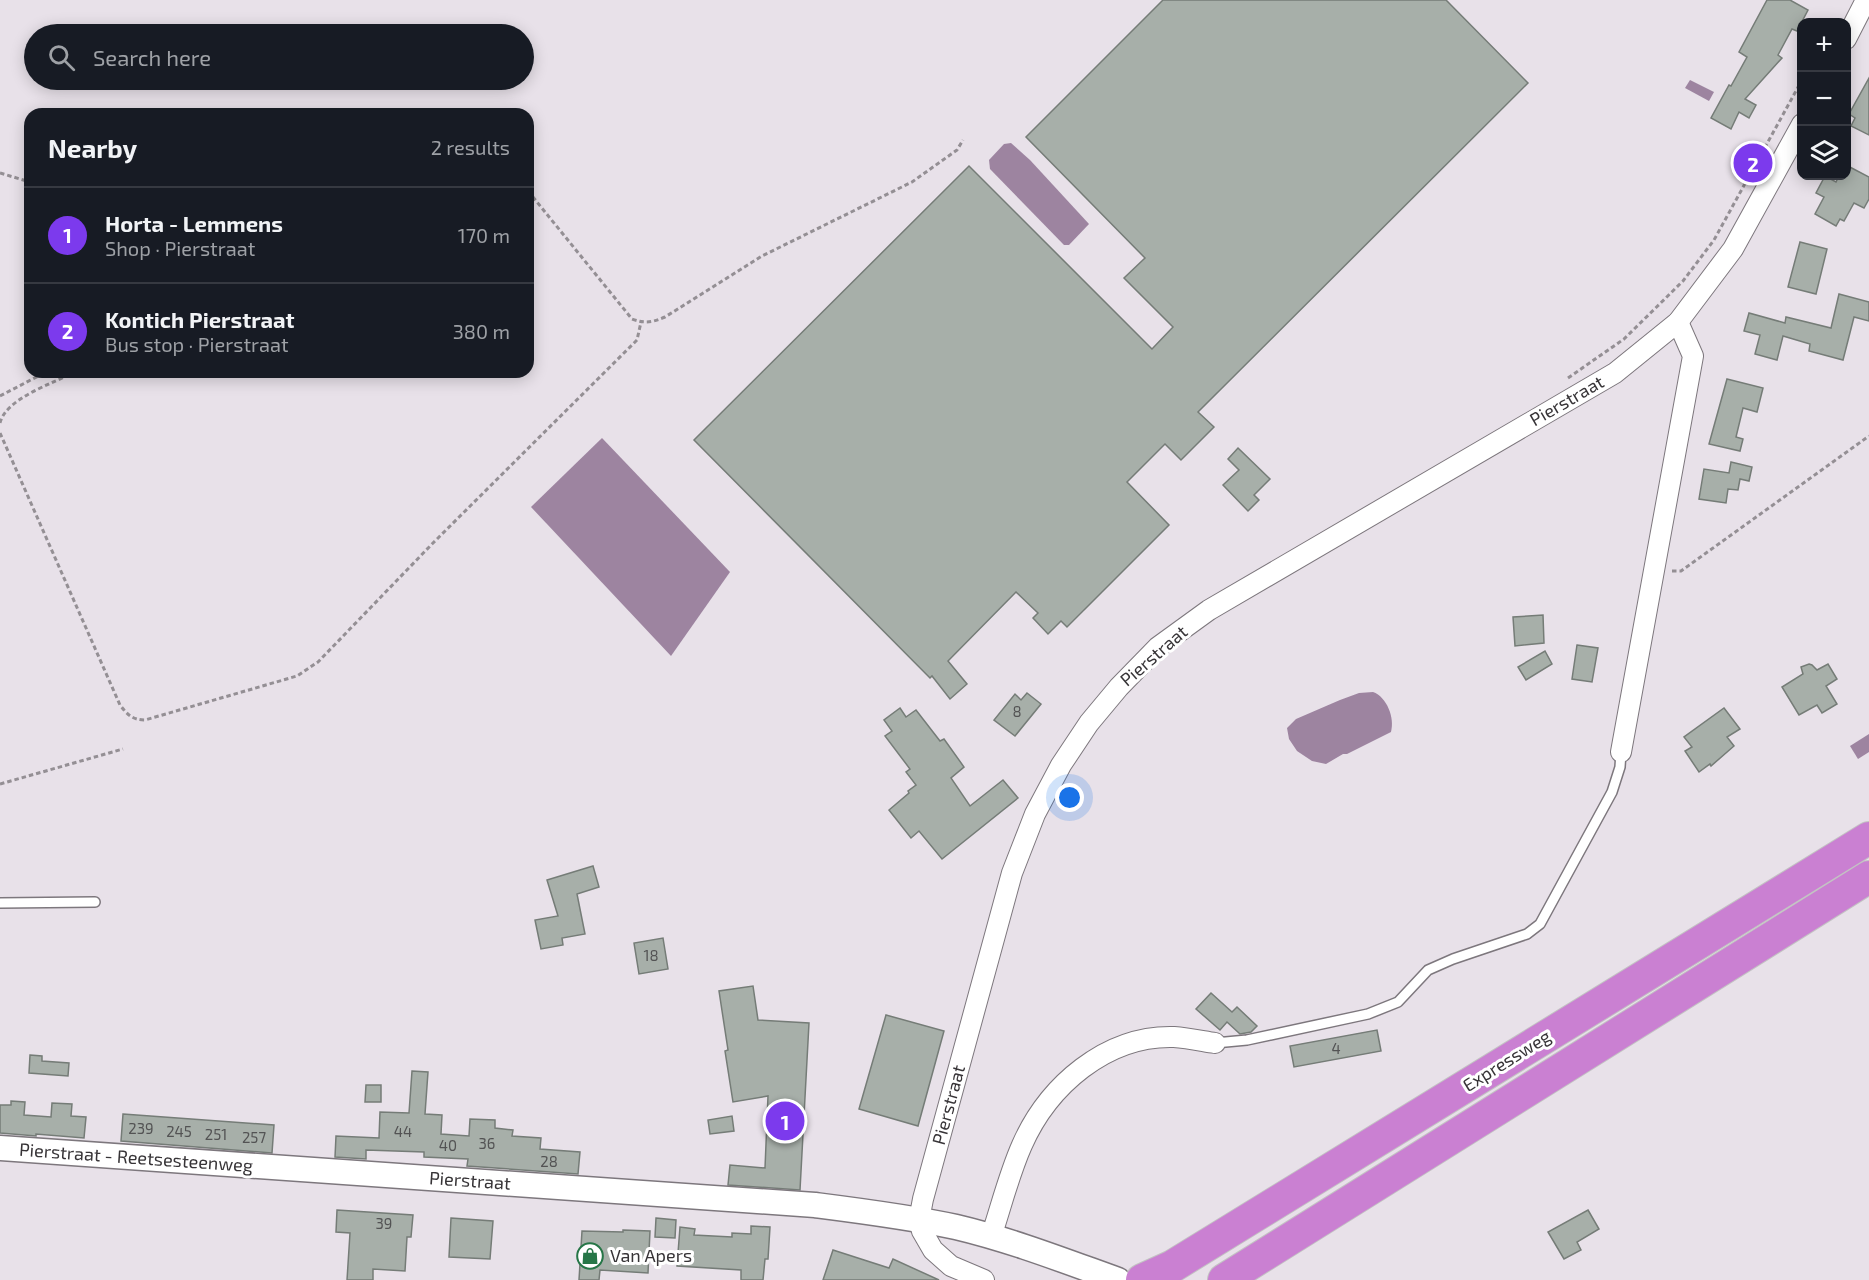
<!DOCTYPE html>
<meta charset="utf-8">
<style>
body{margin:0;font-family:"Exo 2",sans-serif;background:#20242c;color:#f1f3f6}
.controls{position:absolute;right:18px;top:18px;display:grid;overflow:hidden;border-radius:12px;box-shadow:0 3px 15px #0003}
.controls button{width:54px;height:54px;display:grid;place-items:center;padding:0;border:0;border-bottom:2px solid #363941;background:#171b24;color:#f1f3f6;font:30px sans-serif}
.you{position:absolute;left:1070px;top:798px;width:21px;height:21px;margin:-15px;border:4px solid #fff;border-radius:50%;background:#1a73e8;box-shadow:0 0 0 9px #1a73e833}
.badge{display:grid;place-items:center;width:39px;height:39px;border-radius:50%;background:#7c3aed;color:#fff;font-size:20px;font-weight:700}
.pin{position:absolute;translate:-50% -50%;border:3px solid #fff;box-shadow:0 2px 6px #0006}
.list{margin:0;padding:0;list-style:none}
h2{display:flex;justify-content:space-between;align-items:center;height:78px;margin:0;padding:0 24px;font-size:26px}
h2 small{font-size:20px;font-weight:400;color:#9ea1a6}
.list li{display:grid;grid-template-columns:39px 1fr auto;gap:18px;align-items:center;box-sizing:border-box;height:96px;padding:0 24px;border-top:2px solid #363941}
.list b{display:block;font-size:22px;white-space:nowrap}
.list p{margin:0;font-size:20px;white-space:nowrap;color:#9ea1a6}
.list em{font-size:20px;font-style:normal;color:#9ea1a6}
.icon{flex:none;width:33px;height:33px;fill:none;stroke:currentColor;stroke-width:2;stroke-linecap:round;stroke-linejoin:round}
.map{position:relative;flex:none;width:1869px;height:1280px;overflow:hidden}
.search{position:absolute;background:#171b24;box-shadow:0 3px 15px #0003;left:24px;top:24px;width:510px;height:66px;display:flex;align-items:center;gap:15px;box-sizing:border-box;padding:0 21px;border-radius:33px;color:#9ea1a6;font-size:22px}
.panel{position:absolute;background:#171b24;box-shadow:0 3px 15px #0003;left:24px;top:108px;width:510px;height:270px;border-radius:18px}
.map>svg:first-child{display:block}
</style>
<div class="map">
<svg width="1869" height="1280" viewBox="0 0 1869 1280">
<rect width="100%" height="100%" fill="#e8e1e9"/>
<g fill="#9d84a0">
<polygon points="1690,80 1714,92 1709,101 1685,88"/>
<polygon points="1011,143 1030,160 1089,224 1069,245 1064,245 990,169 989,160 1004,144"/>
<polygon points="602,438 730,572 671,656 531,507"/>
<path d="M1373,692C1387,697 1395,718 1391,732L1347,754H1343L1326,764L1312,761L1297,751L1289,739L1287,728L1296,719L1340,700L1359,693Z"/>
<polygon points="1869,734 1869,752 1858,759 1850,746"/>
</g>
<g fill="#a7afa9" stroke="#757c77" stroke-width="1.5">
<polygon points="1163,0 1446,0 1528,83 1198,412 1214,427 1181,460 1165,444 1127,482 1169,525 1067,627 1061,621 1048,634 1033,618 1038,613 1016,592 948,661 967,684 950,699 932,676 930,678 694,440 969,166 1152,349 1173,327 1124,278 1145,258 1026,137"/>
<polygon points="1767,0 1790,0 1808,10 1797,31 1792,29 1778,55 1782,58 1745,99 1756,105 1749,118 1739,112 1731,129 1711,118 1729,85 1731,86 1747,57 1739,52"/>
<polygon points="1869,78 1869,135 1851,126 1855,118 1849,114"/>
<polygon points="1846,165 1869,177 1869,199 1864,208 1854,203 1844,221 1840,219 1836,226 1815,214 1824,197 1816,193 1825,176 1836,182 1839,176 1846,176"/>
<polygon points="1800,242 1827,249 1816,294 1788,287"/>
<polygon points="1839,294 1869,302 1869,321 1854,317 1843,360 1809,351 1810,344 1783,336 1777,360 1755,354 1760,335 1744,331 1749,313 1785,323 1786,317 1831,328"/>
<polygon points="1727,379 1763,388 1757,412 1743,408 1736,437 1743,439 1740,451 1709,444"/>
<polygon points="1238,448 1270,479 1254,495 1259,500 1248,511 1223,485 1239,470 1228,459"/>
<polygon points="1731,462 1752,467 1749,481 1740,479 1738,490 1728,489 1726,503 1699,499 1704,469 1729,473"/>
<polygon points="1543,615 1544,643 1515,646 1513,617"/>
<polygon points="1577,645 1598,648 1592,682 1572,679"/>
<polygon points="1545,651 1552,664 1526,680 1518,667"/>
<polygon points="1809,664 1812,665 1817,670 1828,664 1837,679 1826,686 1837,704 1822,713 1817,705 1799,715 1782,687 1803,674 1801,667"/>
<polygon points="1027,693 1041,704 1015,736 994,720 1015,694 1021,700"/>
<polygon points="900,708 906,717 916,710 940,741 944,739 964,767 951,778 970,806 1003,780 1018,798 942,859 919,831 911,838 889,810 909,793 908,791 916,785 906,772 910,769 885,736 892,731 884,720"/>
<polygon points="1724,708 1740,729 1727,737 1734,746 1711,766 1710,764 1699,772 1685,751 1692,747 1684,737"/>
<polygon points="593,866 599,887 577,894 585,934 562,938 563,945 541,949 535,920 558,916 547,880"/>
<polygon points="663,938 668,969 639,974 634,943"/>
<polygon points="753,986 758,1020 809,1023 800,1190 728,1185 730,1165 765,1168 768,1096 733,1102 725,1051 728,1050 719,991"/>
<polygon points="1211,993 1232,1012 1237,1007 1257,1026 1251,1032 1240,1034 1227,1022 1220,1030 1196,1009"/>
<polygon points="886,1015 944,1031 918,1126 859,1109"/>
<polygon points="1377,1030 1381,1051 1294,1067 1290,1046"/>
<polygon points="30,1055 42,1056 42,1061 69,1063 68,1076 29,1073"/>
<polygon points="412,1071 428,1072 425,1114 442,1115 441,1134 469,1136 470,1119 495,1120 495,1128 513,1130 512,1136 541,1138 540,1149 580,1152 578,1174 467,1166 468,1159 424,1157 424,1152 366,1150 366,1159 335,1157 336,1136 379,1138 380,1112 409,1113"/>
<polygon points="366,1085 381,1085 381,1102 365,1102"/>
<polygon points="11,1101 25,1102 24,1115 51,1117 52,1103 72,1104 71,1116 86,1117 84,1138 36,1134 36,1136 0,1133 0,1105 11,1105"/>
<polygon points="123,1114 274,1125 272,1153 121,1141"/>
<polygon points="732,1116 734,1131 710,1134 708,1120"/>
<polygon points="337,1210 413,1215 411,1237 407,1237 405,1271 373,1269 373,1280 347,1280 350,1233 336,1232"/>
<polygon points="1588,1210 1599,1229 1577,1242 1581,1250 1564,1259 1548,1232"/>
<polygon points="451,1218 493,1221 490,1259 449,1257"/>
<polygon points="656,1218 676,1220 675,1238 655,1237"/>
<polygon points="751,1226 770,1227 768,1259 765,1259 763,1280 741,1280 741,1270 677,1266 680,1227 695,1229 694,1235 732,1237 732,1233 751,1234"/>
<polygon points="623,1230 650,1231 648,1273 600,1270 599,1280 579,1280 582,1231 623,1232"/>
<polygon points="833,1250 889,1268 893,1259 939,1280 823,1280"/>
</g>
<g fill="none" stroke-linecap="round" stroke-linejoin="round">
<g stroke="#7d777d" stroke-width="12">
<g id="service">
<polyline points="0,903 95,902"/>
<polyline points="1215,1043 1247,1040 1368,1014 1398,1002 1428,970 1453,959 1527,934 1540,924 1612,792 1620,767 1621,752"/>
</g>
</g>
<g stroke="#7d777d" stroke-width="22">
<g id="minor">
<polyline points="1846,39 1866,0"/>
<polyline points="1621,752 1693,356 1678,322"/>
<path d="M991,1237C1001,1207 1009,1174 1022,1145C1048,1086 1106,1035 1174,1037C1188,1038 1202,1041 1215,1043"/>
<polyline points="984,1280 951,1266 933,1250 922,1231 919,1220 923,1199 1012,873 1035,814 1061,765 1089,723 1119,687 1158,647 1209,610 1615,373 1678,322 1733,249 1802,124"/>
</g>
</g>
<g stroke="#7d777d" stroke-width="27">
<path id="tertiary" d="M0,1148L815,1205C862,1211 910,1217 956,1227C1011,1240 1065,1261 1118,1280"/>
</g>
<g stroke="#c3c2c3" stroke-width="34">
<g id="trunk">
<polyline points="1142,1280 1173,1266 1869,838"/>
<polyline points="1224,1280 1869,877"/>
</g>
</g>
<g stroke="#948f94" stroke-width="3" stroke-dasharray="4.5 3" stroke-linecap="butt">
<polyline points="425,114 432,111 438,114"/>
<polyline points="0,173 30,182"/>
<path d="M528,191L632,319C645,324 653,322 665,317L762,256L912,182L957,150L963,140"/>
<polyline points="1568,378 1624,339 1683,281 1714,240 1802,80"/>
<polyline points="0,396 46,372"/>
<path d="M0,423C6,398 54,383 75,372"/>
<path d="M0,433L120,705C127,714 132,720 145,720L297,676L318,662L433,543L637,340L641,322"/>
<polyline points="1672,571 1681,571 1869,436"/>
<polyline points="0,784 123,749"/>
</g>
<use href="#service" stroke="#fff" stroke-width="9"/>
<use href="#minor" stroke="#fff" stroke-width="20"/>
<use href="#tertiary" stroke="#fff" stroke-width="24"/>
<use href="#trunk" stroke="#ca80d2" stroke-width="32"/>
</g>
<defs>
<g id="shop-ring" transform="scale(1.35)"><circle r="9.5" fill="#fff" stroke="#267647" stroke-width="1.5"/><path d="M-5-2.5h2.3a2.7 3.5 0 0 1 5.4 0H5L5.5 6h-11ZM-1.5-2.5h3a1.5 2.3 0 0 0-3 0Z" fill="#267647"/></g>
</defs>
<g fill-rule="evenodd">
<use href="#shop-ring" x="590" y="1256"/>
</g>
<g text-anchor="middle" stroke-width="6" stroke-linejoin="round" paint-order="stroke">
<g font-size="15" fill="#535354">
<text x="1017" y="717">8</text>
<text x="651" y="961">18</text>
<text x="1336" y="1054">4</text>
<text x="141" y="1134">239</text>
<text x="179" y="1137">245</text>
<text x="403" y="1137">44</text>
<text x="216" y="1140">251</text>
<text x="254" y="1143">257</text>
<text x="487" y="1149">36</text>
<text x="448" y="1151">40</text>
<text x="549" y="1167">28</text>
<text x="384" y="1229">39</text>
</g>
<g font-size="18" fill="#373437" stroke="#fff">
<text transform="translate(1567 401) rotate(-30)" y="6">Pierstraat</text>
<text transform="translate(1154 656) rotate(-41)" y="6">Pierstraat</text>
<text transform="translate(1507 1061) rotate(-32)" y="6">Expressweg</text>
<text transform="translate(949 1105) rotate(-75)" y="6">Pierstraat</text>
<text transform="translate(136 1158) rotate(4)" y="6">Pierstraat - Reetsesteenweg</text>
<text transform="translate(470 1181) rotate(4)" y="6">Pierstraat</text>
</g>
<g font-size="18" fill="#373437" stroke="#fff" text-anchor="start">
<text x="610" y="1262">Van Apers</text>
</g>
</g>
</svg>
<div class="controls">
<button>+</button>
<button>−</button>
<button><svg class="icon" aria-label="layers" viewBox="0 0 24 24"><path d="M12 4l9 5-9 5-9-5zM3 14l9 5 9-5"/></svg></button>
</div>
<div class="you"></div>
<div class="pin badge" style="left:785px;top:1121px">1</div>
<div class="pin badge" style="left:1753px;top:163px">2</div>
<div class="search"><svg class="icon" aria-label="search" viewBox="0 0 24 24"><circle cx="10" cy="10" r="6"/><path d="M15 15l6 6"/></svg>Search here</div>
<section class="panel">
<h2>Nearby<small>2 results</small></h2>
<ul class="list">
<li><span class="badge">1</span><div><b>Horta - Lemmens</b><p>Shop · Pierstraat</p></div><em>170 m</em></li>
<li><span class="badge">2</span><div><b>Kontich Pierstraat</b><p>Bus stop · Pierstraat</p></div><em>380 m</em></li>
</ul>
</section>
</div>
